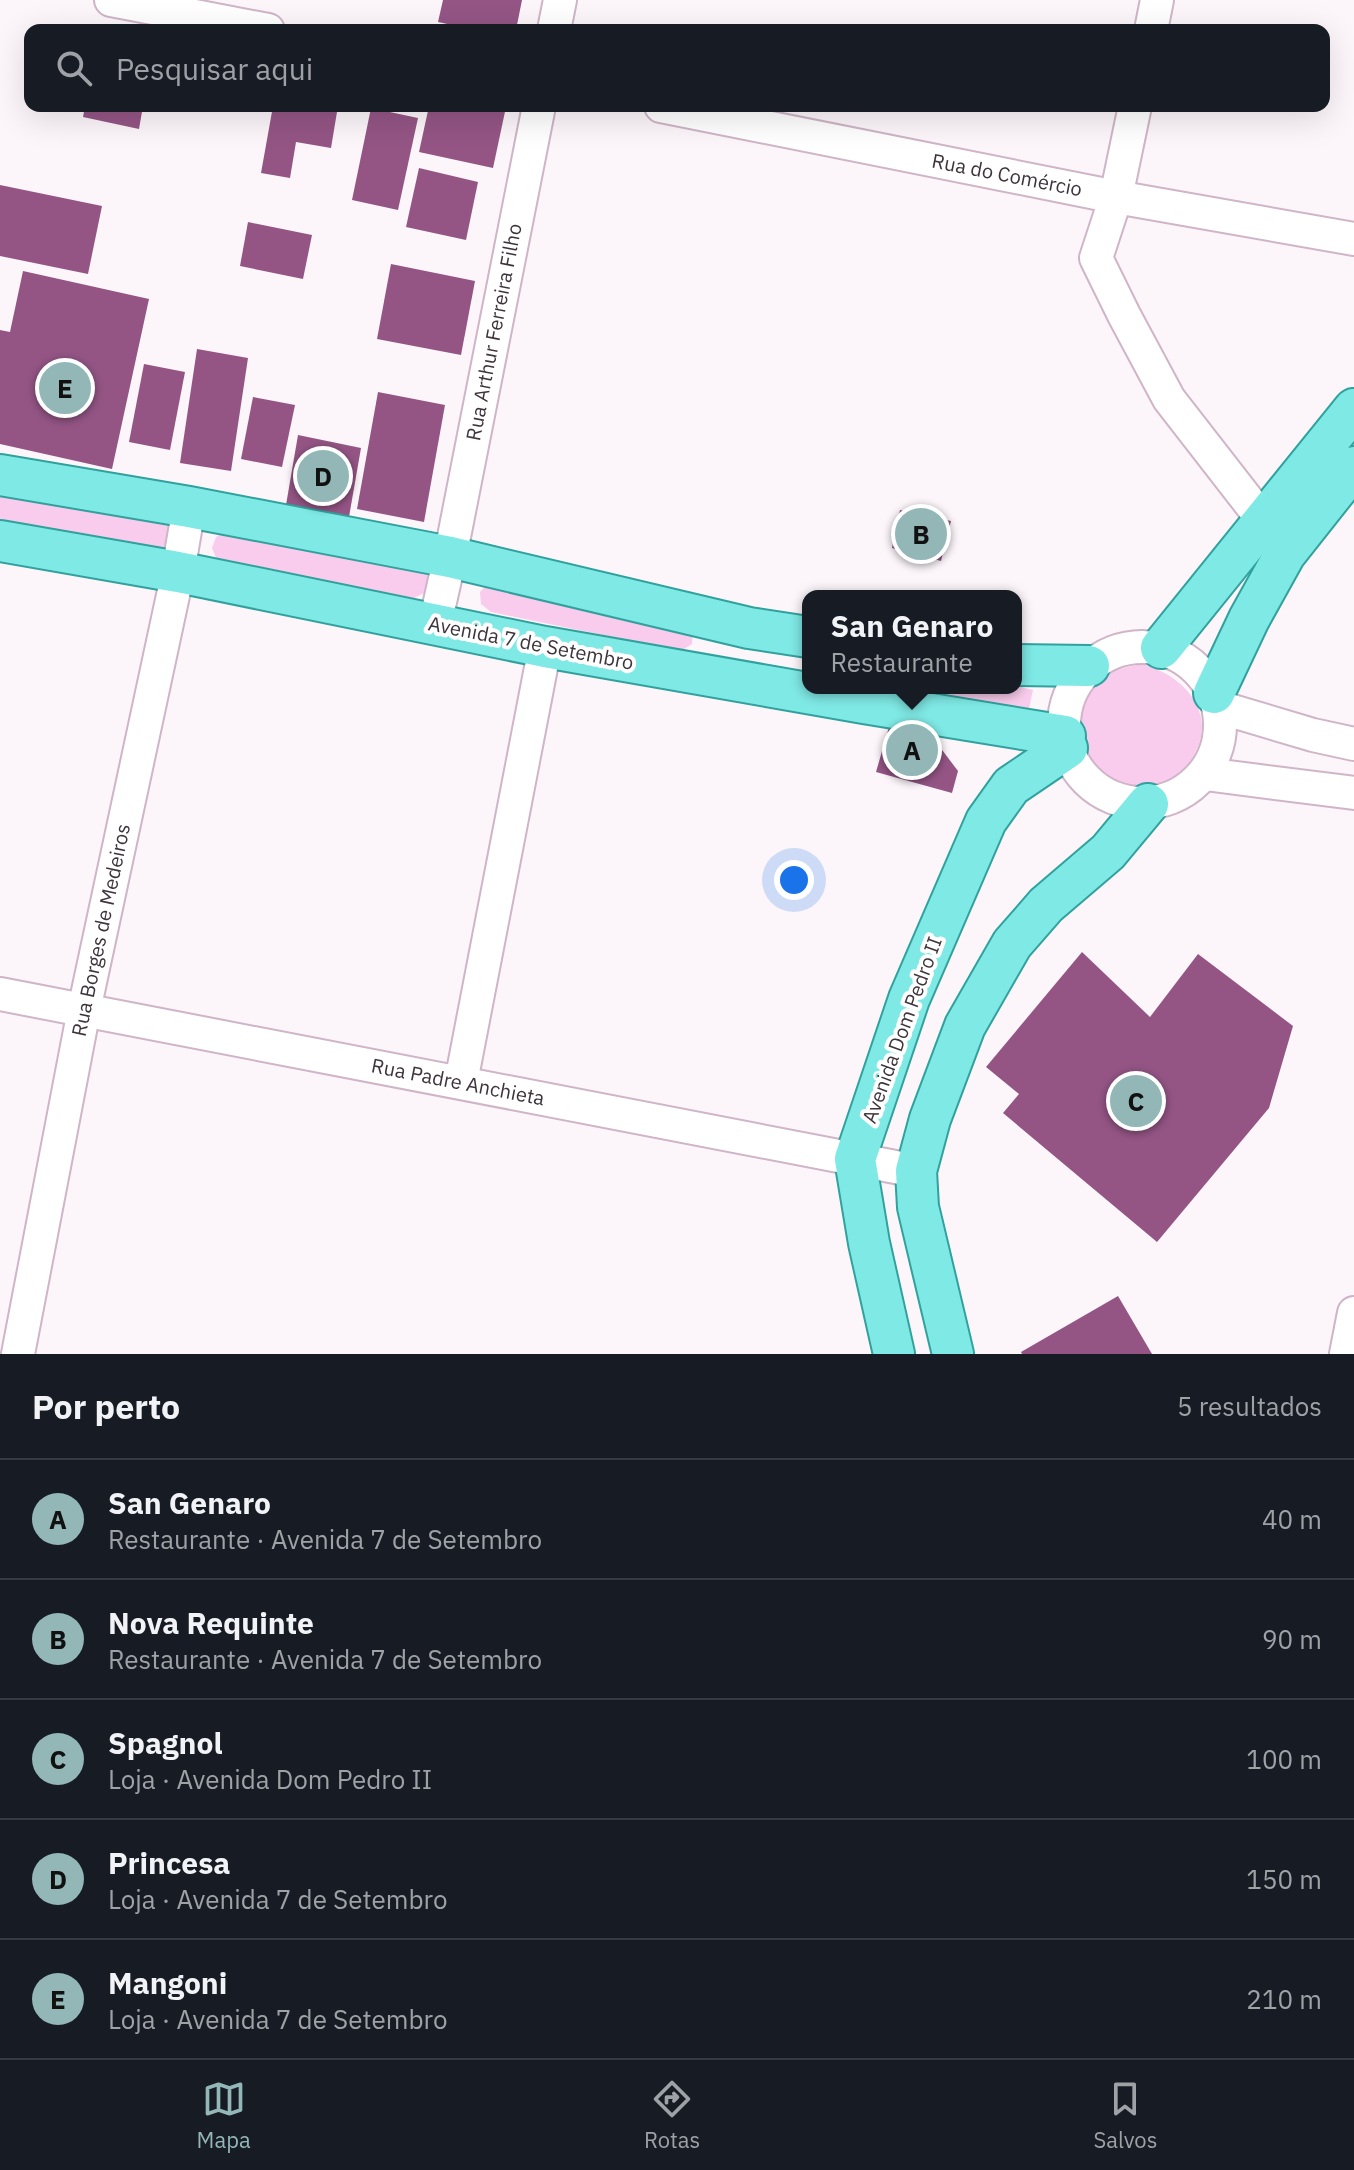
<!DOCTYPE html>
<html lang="pt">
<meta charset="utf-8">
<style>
body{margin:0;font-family:"IBM Plex Sans",sans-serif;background:#20242c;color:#f1f3f6}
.you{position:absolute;left:794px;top:880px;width:28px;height:28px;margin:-20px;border:6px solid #fff;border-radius:50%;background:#1a73e8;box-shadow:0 0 0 12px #1a73e833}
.badge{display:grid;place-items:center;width:52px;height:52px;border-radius:50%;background:#93b6b6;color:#111;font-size:26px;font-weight:700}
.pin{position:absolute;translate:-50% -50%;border:4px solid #fff;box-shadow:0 2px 8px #0006}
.popup{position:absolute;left:802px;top:590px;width:220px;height:104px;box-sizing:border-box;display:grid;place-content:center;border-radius:16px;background:#171b24;filter:drop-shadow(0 2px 6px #0005);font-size:26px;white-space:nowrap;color:#9ea1a6}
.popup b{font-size:30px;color:#f1f3f6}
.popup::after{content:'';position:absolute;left:50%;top:100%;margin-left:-16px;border:16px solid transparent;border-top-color:#171b24}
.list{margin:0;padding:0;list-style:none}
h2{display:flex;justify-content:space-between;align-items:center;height:104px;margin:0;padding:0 32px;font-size:34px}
h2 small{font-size:26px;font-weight:400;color:#9ea1a6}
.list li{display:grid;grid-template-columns:52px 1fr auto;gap:24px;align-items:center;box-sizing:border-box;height:120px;padding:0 32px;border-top:2px solid #363941}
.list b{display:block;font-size:30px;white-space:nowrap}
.list p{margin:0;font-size:26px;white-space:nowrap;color:#9ea1a6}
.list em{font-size:26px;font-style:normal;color:#9ea1a6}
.icon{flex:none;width:44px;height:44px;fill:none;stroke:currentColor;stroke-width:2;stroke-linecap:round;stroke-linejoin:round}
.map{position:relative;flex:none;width:1354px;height:1354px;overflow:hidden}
.search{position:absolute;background:#171b24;box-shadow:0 8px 32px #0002;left:24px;right:24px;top:24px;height:88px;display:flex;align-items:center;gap:20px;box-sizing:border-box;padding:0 28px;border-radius:16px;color:#9ea1a6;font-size:30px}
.sheet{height:704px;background:#171b24}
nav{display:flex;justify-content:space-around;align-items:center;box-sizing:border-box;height:112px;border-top:2px solid #363941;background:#171b24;font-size:22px;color:#9ea1a6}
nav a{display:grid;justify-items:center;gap:4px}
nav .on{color:#93b6b6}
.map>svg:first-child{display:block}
</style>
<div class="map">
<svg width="1354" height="1354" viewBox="0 0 1354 1354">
<rect width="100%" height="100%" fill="#fcf6fa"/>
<g fill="#f9cbec">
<polygon points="0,489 171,524 167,547 153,550 0,523"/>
<polygon points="228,531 425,570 430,581 426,592 414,598 230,566 217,560 212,548 216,537"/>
<polygon points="490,581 693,630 692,644 681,651 491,612 481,604 480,592"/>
<path d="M1141,664C1172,671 1208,699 1201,736C1194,771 1154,803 1119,784C1105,777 1096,770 1089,756C1075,729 1075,713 1093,688C1096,685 1097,681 1100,679C1111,670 1128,667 1141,664Z"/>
<polygon points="1016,686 1033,690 1027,718 887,688 1016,688"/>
</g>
<g fill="#945585">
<polygon points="443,0 522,0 516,30 475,30 438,22"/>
<polygon points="85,106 143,106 139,129 83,117"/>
<polygon points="273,106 338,106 331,148 296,142 290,178 261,173"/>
<polygon points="429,106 506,107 493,168 419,152"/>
<polygon points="371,108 418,118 398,210 352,200"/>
<polygon points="419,168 478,182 466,240 406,227"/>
<polygon points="0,185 102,206 88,274 0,256"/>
<polygon points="248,222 312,235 303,279 240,266"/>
<polygon points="391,264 475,281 461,355 377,339"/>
<polygon points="23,271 149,299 112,469 0,444 0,330 10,332"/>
<polygon points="197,349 248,358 231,471 180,463"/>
<polygon points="144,364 185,372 170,450 129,442"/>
<polygon points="378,392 445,405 424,522 357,509"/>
<polygon points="253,397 295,405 282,467 241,459"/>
<polygon points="298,435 361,448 349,517 286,505"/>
<polygon points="900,510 951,521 941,561 892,548"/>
<polygon points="891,720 927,730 958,771 952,793 876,772"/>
<polygon points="1082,952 1150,1017 1198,954 1293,1026 1269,1108 1157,1242 1003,1113 1019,1094 986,1067"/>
<polygon points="1118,1296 1152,1354 1022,1354 1021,1352"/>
</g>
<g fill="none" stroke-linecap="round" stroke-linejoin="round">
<g stroke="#cfb5c7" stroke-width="36">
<g id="minor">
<polyline points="111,0 268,30"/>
<polyline points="554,30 560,0"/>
<polyline points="1151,30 1157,0"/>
<polyline points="661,106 1116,197 1354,239"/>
<polyline points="1135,106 1116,197 1096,258 1124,315 1169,399 1263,520 1276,540"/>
<polyline points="435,624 450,557 539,106"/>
<circle cx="1142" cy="725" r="78"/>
<polyline points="1219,707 1313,735 1354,744"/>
<polyline points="1205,774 1354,793"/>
<polyline points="0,994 916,1171"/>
<polyline points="461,1082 545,647"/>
<polyline points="18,1354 84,1010 178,572 189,507"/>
<polyline points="1346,1354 1354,1313"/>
</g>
</g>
<g stroke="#31a19e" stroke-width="44">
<g id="major">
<polyline points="0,475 189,507 450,557 749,628 808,637"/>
<polyline points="0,541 178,572 545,647 864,703 1065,736"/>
<polyline points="1161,648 1354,409"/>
<polyline points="1016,665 1089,666"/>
<polyline points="1214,693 1249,619 1285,554 1354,467"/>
<polyline points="894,1354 869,1243 855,1159 909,999 986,821 1011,786 1067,748"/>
<polyline points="953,1354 918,1207 916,1171 930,1119 965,1026 1012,944 1046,905 1108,852 1148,804"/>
</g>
</g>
<use href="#minor" stroke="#fff" stroke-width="32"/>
<use href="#major" stroke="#7fe9e5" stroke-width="40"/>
</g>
<g text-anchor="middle" stroke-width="8" stroke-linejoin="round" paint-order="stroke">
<g font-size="20" fill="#3e343b" stroke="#fff">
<text transform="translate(1007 175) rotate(11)" y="7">Rua do Comércio</text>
<text transform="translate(494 332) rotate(-79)" y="7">Rua Arthur Ferreira Filho</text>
<text transform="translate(531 643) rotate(11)" y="7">Avenida 7 de Setembro</text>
<text transform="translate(101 930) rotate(-78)" y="7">Rua Borges de Medeiros</text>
<text transform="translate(902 1030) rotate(-70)" y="7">Avenida Dom Pedro II</text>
<text transform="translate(458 1082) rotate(11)" y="7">Rua Padre Anchieta</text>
</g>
</g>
</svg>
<div class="you"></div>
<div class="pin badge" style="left:912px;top:750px">A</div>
<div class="popup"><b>San Genaro</b>Restaurante</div>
<div class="pin badge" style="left:921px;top:534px">B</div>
<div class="pin badge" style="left:1136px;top:1101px">C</div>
<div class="pin badge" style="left:323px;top:476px">D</div>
<div class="pin badge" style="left:65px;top:388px">E</div>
<div class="search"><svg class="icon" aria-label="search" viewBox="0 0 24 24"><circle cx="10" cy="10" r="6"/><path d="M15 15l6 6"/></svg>Pesquisar aqui</div>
</div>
<section class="sheet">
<h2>Por perto<small>5 resultados</small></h2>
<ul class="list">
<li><span class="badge">A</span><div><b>San Genaro</b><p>Restaurante · Avenida 7 de Setembro</p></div><em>40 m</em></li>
<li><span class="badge">B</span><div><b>Nova Requinte</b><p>Restaurante · Avenida 7 de Setembro</p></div><em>90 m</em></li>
<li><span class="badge">C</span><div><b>Spagnol</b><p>Loja · Avenida Dom Pedro II</p></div><em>100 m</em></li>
<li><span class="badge">D</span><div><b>Princesa</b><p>Loja · Avenida 7 de Setembro</p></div><em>150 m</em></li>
<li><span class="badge">E</span><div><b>Mangoni</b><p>Loja · Avenida 7 de Setembro</p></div><em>210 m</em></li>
</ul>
</section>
<nav>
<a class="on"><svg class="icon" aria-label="map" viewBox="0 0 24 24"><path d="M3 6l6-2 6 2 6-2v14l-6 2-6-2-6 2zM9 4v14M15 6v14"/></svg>Mapa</a>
<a><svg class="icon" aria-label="directions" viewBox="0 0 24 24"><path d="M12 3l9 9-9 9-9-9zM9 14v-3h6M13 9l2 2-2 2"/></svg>Rotas</a>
<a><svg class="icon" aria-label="saved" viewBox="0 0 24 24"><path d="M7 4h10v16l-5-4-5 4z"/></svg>Salvos</a>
</nav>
